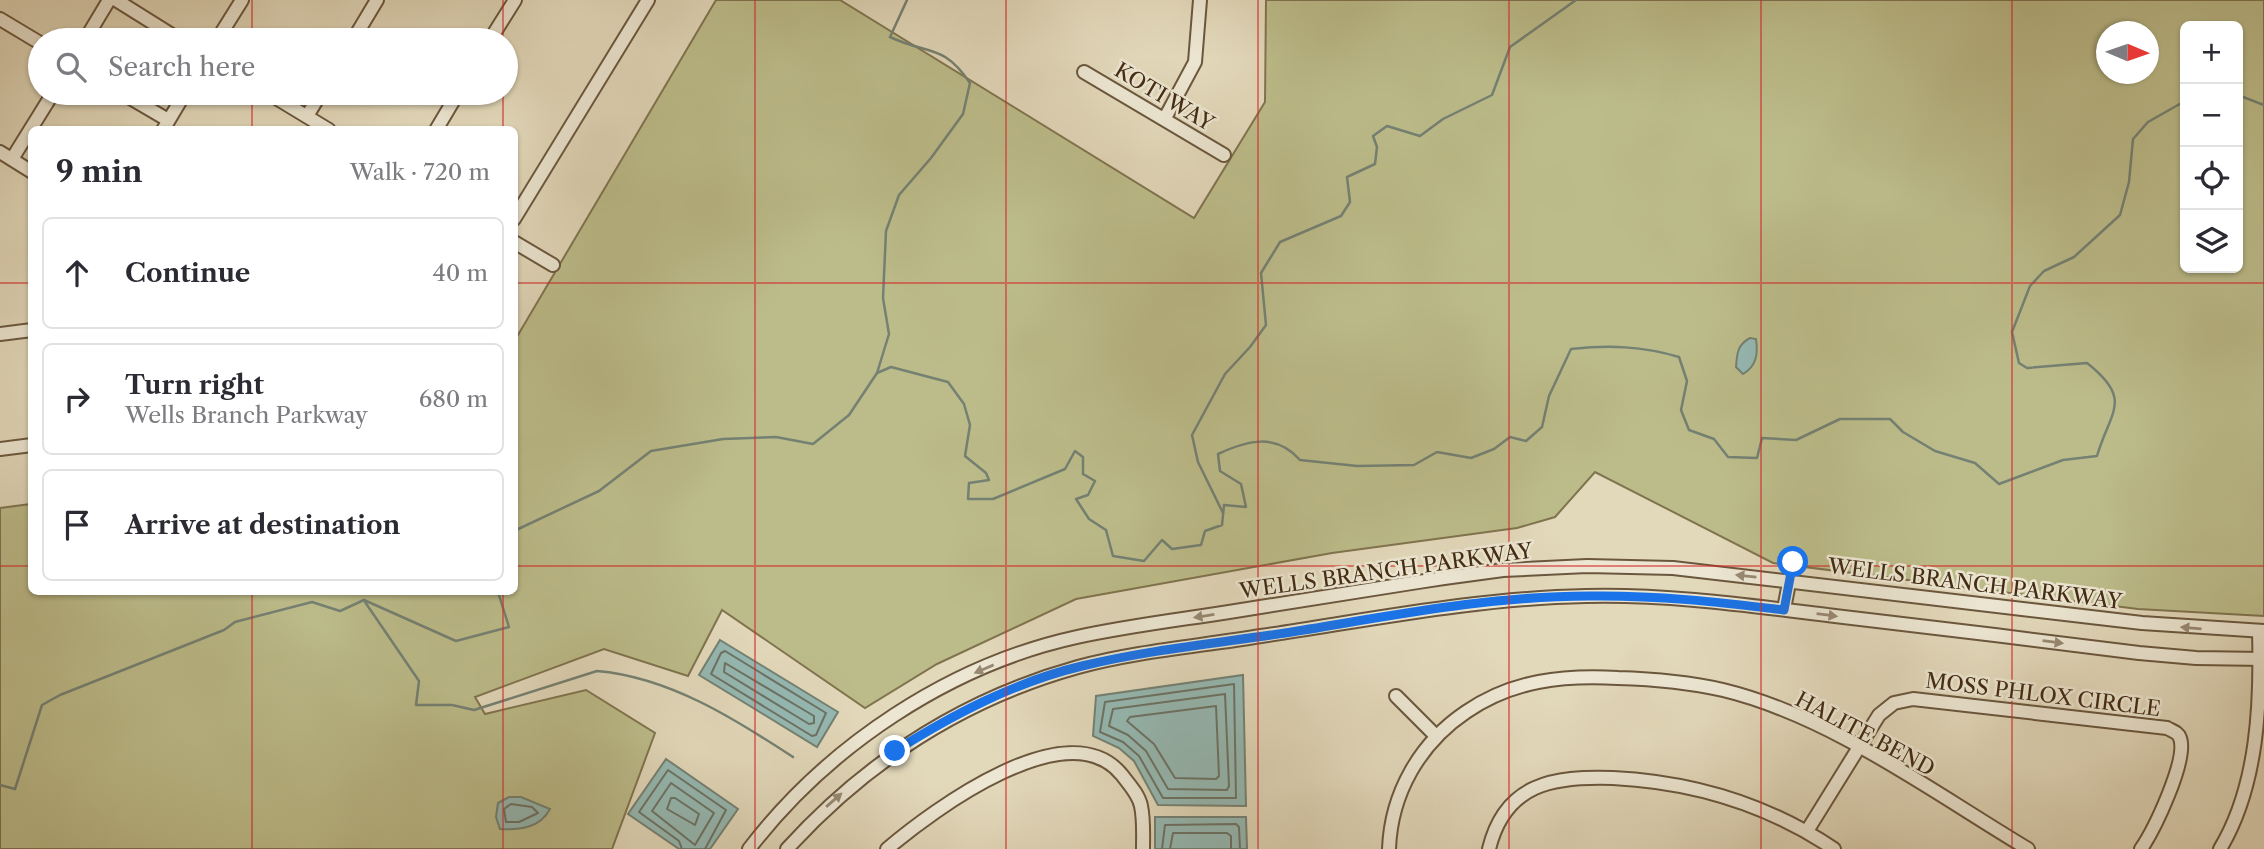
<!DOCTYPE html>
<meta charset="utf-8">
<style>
body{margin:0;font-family:"Libre Caslon Text",serif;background:#f7f7f7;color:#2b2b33}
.controls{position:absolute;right:21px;top:21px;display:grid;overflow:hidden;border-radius:10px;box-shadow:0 2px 5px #0004}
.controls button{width:63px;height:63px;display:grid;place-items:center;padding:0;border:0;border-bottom:2px solid #e1e1e2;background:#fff;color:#2b2b33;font:35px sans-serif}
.compass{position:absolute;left:2096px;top:21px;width:63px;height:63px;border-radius:50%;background:#fff;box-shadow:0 2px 5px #0004;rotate:92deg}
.stop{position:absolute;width:21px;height:21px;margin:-16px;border:5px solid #1a73e8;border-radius:50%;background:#fff}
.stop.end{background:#1a73e8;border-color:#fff;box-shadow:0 2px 7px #0008}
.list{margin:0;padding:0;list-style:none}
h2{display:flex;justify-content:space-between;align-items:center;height:91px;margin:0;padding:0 28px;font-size:30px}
h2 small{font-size:23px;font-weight:400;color:#7c7c81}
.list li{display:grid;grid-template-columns:46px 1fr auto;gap:21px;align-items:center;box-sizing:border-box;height:112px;margin:0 14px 14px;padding:0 14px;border:2px solid #e1e1e2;border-radius:10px}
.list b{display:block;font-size:26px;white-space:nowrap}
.list p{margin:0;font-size:23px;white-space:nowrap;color:#7c7c81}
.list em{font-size:23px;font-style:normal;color:#7c7c81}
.icon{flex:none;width:38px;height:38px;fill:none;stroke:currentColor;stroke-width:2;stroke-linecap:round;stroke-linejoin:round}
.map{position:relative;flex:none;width:2264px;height:849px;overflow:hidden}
.search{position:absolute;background:#fff;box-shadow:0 2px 5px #0004;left:28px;top:28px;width:490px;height:77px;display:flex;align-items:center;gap:18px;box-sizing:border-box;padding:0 24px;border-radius:38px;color:#7c7c81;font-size:26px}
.panel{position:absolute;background:#fff;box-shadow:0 2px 5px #0004;left:28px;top:126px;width:490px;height:469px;border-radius:10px}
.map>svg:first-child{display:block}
</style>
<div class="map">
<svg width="2264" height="849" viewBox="0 0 2264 849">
<rect width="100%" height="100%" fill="#e2d8ba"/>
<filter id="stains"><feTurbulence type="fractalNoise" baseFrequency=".00286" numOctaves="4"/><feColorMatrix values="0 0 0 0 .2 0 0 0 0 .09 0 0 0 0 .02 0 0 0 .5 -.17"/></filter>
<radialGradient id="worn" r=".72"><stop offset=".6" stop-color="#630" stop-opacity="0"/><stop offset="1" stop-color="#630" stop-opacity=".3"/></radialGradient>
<path fill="#bcbc8a" stroke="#80744f" stroke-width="2" fill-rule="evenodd" d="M716,0H840L1194,218L1265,102L1266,0H2264V616L2138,609L1773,563L1595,472L1555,517L1517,528L1332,553L1076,599L937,664L865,708L722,610L688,676L604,649L475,697L485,714L586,690L655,733L612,849H0V508L31,504L32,592H514L515,340ZM2185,26H2238V268H2185ZM2106,32H2148V74H2106Z"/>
<g fill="#95b9b3" stroke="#748173" stroke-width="2">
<path d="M1750,338L1756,339C1758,353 1757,366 1743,374L1736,367C1737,354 1737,345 1750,338Z"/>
<polygon points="720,640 838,712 817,747 699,675"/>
<polygon points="1243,675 1246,806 1158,805 1134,761 1119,748 1093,736 1096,696"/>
<polygon points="666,759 738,809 710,849 679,849 628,814"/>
<path d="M509,797H521L550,809C540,828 520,830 500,829L496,817L498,803Z"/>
<polygon points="1155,817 1246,817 1247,849 1155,849"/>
</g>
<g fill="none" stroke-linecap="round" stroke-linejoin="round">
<g stroke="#6c7264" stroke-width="2">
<polygon points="725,651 826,713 816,735 812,736 711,674 721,653"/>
<polygon points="725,663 814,716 814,723 809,724 724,672"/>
<polygon points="1234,684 1236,798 1163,798 1139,756 1123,742 1100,732 1105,702"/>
<polygon points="1225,694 1229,786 1227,790 1168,789 1146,751 1128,735 1109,726 1113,709"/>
<polygon points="1216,706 1219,776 1216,779 1175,778 1154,744 1127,721 1130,717"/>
<polygon points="671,783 714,813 695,845 652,811"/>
<polygon points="671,798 675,798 699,814 695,825 667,809"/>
<polygon points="511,804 532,807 538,813 519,822 506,822 504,809"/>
<polyline points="682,849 679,841 639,812 668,770 726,810 705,849"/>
<polyline points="1162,849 1165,825 1236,824 1239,827 1240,849"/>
<polyline points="1170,849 1173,833 1227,833 1231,836 1231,849"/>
</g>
<g stroke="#748173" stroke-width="2.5">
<polyline points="2238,95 2264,105"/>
<path d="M877,373L889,334L883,298L886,231L899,195L931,158L963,114L970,83C943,43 928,55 890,37L907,0"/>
<polyline points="1223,513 1198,462 1192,435 1225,374 1250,347 1266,325 1261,273 1280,242 1341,216 1350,202 1347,177 1375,164 1377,147 1373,136 1387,126 1420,136 1443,119 1492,95 1510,47 1576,0"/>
<path d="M514,531L599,491L651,451L723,439L776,437L813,444L849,415L877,373L891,367L948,382L964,404L970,425L965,456L986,473L989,480L969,483L968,499H993L1065,469L1075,451L1083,457V474L1095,481L1088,495L1076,499L1089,519L1106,530L1113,556L1144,561L1162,540L1172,549L1201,545L1205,531L1222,525L1224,505L1246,507L1241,484L1220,471L1218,454C1248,440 1276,433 1300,460L1357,466L1414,465L1437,452L1471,458L1494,449L1510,437L1526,441L1542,427L1549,396L1571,349C1609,345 1642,346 1679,357L1687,381L1681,410L1689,430L1714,439L1728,457L1757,458L1762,438L1796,440L1840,419H1890L1903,432L1935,451L1975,463L1999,484L2063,460L2097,456C2110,411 2134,400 2087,363L2027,368L2019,363L2012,332L2030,286L2044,271L2074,257L2120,215L2129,182L2133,139L2148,122L2185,101"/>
<path d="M365,602L419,681L416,705H452L474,710L597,671C669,677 735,719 793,757"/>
<polyline points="0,785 15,789 42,705 60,695 224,630 235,622 312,602 340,611 364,600 456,641 509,627 498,592"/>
</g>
<g stroke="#6b573e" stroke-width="16">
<g id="minor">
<polyline points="116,0 180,40"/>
<polyline points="0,19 40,43"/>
<polyline points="85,40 109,0"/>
<polyline points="217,40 242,0"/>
<polyline points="353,40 377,0"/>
<polyline points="490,40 515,0"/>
<polyline points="1084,72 1224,155"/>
<polyline points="122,93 168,120"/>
<polyline points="268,93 329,130"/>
<polyline points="307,116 321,93"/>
<polyline points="1165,118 1195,62 1200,0"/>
<polyline points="163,130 185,93"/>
<polyline points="436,130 458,93"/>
<polyline points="0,152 32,172"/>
<polyline points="12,159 53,93"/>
<polyline points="514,219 648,0"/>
<polyline points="514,242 553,265"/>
<polyline points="0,334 32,330"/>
<polyline points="0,449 32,445"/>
<polyline points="1784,609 1793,562"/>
<polyline points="1396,696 1435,735"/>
<path d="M1807,831L1879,715L1894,703L1913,699L2167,728C2172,731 2178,732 2180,738C2188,760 2154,830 2141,849"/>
<path d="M749,849C828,746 949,665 1077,637C1127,626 1178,620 1229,612C1300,601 1372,589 1444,578L1503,570L1587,566L1673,568L2142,623L2264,631"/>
<path d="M787,849C867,761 963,699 1078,667C1137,651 1201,646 1261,636C1369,620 1477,598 1586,596C1670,594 1752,606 1835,616C1936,628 2038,640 2139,653L2196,658L2264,659"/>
<path d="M887,849C933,810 1069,709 1122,775C1129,784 1139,795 1141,806C1144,820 1143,835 1143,849"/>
<path d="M1389,849C1391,793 1420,743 1466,712C1513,680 1563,675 1618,678C1654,679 1688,682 1723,690C1831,716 1934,793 2028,849"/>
<path d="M1489,849C1505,783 1554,776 1613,778C1693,782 1767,804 1834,849"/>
<path d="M2220,849C2258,786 2261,703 2259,631"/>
</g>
</g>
<use href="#minor" stroke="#ece6d2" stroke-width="12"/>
</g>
<defs><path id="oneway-solid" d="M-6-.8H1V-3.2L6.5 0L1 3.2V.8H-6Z" transform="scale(1.75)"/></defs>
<g fill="#988973">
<use href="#oneway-solid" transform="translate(1746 576) rotate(-174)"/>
<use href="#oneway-solid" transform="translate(1827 615) rotate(7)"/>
<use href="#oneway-solid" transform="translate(1204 616) rotate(171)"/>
<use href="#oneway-solid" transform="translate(2191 628) rotate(-175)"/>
<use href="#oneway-solid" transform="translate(2053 642) rotate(7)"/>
<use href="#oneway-solid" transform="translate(984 669) rotate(157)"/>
<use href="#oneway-solid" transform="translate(834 800) rotate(-41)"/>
</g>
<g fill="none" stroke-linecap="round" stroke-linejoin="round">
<path stroke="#1a73e8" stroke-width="9" d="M895,751C954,714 1015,682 1082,666C1148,650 1218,643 1285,633C1386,617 1487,596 1589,596C1655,595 1719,602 1784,610L1793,562"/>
</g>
<path fill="none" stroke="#d62828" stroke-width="2" stroke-opacity="0.55" d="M252,0V40M503,0V40M755,0V849M1006,0V849M1258,0V849M1509,0V849M1761,0V849M2012,0V849M252,93V130M503,93V130M0,283H32M514,283H2264M0,566H32M514,566H2264M252,592V849M503,592V849"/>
<g text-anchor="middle" stroke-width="5" stroke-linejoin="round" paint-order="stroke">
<g font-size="21" fill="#432c14" stroke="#ece6d2">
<text transform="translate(1164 97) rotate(31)" y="7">KOTI WAY</text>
<text transform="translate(1386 571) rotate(-8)" y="7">WELLS BRANCH PARKWAY</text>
<text transform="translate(1975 584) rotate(7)" y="7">WELLS BRANCH PARKWAY</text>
<text transform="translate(2043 695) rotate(7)" y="7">MOSS PHLOX CIRCLE</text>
<text transform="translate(1865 734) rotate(28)" y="7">HALITE BEND</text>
</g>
</g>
<rect width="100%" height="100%" filter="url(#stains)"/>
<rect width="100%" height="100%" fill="url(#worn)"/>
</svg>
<div class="controls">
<button>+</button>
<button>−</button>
<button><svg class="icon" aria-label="locate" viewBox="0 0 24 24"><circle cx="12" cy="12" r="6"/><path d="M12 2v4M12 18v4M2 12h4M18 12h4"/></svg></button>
<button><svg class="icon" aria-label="layers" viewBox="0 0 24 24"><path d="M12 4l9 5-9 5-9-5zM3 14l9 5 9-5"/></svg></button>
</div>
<svg class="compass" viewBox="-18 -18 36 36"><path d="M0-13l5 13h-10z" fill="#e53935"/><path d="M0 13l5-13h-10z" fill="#7c7c81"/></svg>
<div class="stop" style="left:1793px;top:562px"></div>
<div class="stop end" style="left:895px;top:751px"></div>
<div class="search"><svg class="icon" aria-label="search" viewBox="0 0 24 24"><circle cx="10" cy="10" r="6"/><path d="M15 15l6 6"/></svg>Search here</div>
<section class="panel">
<h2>9 min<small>Walk · 720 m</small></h2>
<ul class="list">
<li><svg class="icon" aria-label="ahead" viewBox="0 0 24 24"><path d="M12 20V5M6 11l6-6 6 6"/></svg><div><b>Continue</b></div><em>40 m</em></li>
<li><svg class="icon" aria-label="right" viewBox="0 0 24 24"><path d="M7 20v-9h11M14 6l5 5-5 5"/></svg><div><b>Turn right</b><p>Wells Branch Parkway</p></div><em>680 m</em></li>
<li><svg class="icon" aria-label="arrive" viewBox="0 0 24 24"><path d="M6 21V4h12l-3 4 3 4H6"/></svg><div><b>Arrive at destination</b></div></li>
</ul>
</section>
</div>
